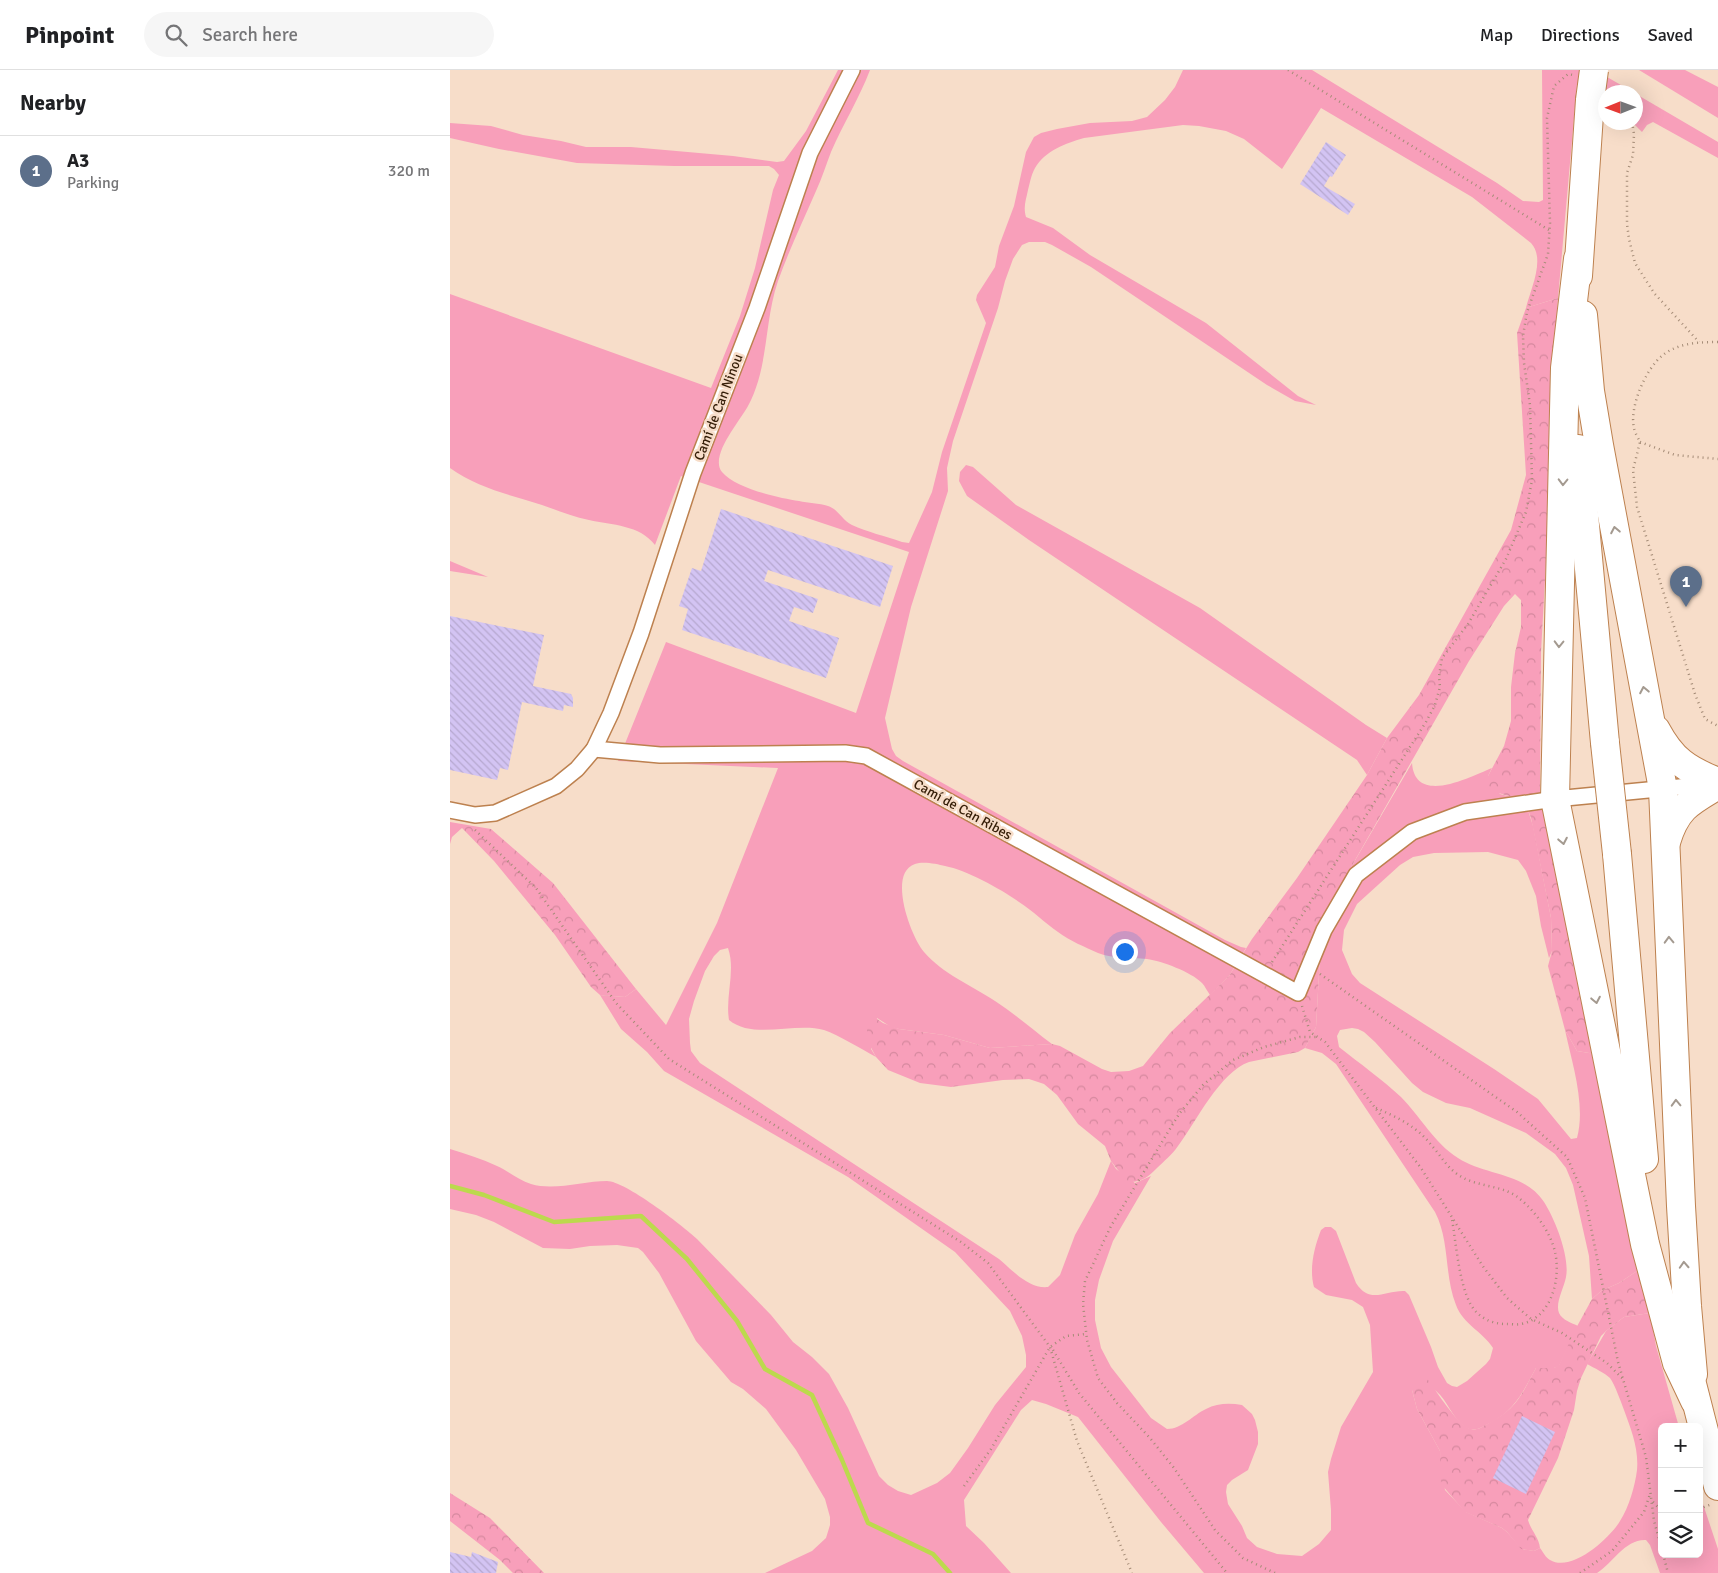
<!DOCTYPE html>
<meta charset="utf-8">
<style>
body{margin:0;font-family:Signika,sans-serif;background:#f6f6f6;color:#202124}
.controls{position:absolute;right:15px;bottom:15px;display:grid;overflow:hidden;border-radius:8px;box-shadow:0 5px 20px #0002}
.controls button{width:45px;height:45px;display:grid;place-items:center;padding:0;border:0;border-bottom:1px solid #e0e0e0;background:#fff;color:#202124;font:25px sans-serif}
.compass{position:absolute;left:1148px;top:15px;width:45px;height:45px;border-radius:50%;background:#fff;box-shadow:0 5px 20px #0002;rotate:269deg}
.you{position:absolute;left:674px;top:881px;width:18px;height:18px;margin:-12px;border:4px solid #fff;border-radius:50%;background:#1a73e8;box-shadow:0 0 0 8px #1a73e833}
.badge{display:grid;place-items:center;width:32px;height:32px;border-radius:50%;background:#0a6595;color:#fff;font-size:16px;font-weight:700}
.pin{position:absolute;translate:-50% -41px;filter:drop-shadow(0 1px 2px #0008)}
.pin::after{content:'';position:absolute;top:26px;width:18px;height:15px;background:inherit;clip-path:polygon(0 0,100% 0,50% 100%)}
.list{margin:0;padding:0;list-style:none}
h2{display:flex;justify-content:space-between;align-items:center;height:65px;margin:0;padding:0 20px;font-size:21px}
h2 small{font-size:16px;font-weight:400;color:#757577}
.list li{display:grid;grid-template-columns:32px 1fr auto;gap:15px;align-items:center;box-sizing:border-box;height:70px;padding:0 20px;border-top:1px solid #e0e0e0}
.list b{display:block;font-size:19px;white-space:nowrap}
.list p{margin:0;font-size:16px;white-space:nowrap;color:#757577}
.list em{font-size:16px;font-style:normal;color:#757577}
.icon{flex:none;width:28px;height:28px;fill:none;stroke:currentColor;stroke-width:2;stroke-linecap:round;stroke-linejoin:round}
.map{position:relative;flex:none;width:1268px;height:1503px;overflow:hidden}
header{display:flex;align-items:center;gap:30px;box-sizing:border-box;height:70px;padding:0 25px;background:#fff;border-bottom:1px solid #e0e0e0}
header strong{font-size:24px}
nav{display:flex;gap:28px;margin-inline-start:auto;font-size:18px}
.search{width:350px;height:45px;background:#f6f6f6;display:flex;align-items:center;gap:12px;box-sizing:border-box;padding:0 18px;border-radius:28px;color:#757577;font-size:19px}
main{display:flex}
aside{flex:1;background:#fff}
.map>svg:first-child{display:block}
</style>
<header>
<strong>Pinpoint</strong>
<div class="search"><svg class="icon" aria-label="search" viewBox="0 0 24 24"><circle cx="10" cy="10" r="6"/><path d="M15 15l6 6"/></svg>Search here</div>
<nav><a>Map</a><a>Directions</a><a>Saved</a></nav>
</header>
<main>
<aside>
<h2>Nearby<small></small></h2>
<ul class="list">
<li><span class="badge" style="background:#5c6f8a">1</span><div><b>A3</b><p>Parking</p></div><em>320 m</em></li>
</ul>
</aside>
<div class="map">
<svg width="1268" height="1503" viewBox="0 0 1268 1503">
<defs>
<pattern id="forest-crowns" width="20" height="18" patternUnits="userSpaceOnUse" patternTransform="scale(1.25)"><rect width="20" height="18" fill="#f89fba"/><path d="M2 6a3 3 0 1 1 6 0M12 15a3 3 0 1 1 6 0" fill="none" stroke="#d5889e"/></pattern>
<pattern id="building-back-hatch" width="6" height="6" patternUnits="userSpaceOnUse" patternTransform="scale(1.25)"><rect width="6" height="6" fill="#d3c4f3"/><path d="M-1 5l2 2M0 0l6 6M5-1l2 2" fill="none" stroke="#b6a8cf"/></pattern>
</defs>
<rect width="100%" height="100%" fill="#f7ddc9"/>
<g fill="#f89fba">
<path d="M388,0H420C409,29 393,54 381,82C376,95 372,108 366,121C353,151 339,180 328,211C314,252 319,297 298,336C290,351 259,386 272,402C285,418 328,428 349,431C358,433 369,433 378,436C388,439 392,450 402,455C417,462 435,466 452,472L459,473L482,422L492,382L536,253L526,230L527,225L545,197L549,176L564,136L576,82L584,67L591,63L607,59L640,53L682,51L697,47L715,30L725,17L733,0H862L1047,113L1073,131L1089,132L1093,130L1092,0H1145L1183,22H1156L1155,27L1127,14L1108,228L1076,238C1080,220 1096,189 1081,173L1022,127L871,38L832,99L794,69L776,61L749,56L733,55L634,68C616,73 595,81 585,98C581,105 580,113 578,120C576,130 573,137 576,147L603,158L640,185L756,253L848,326L866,335L845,331L817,315L641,197L602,175L595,172H579L572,175L563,189L555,211L548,238L503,371L497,398L498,421L461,537L435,648L442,679L446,686L453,691L775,870L791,877L796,878L779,906L760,925C757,921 755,916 752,913C741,902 712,891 697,889C680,887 664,889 648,883C635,877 620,871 608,862C595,853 583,841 569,832C551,819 516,800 495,796C487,794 473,791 465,794C437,803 461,867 474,882C493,904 521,915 545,931C565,944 583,960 602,974L540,978L494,965L449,959L441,957L427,948L421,979L426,987C411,979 389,965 374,960C345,952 303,970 279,950C275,926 286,901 278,878L270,880L264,886L255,901L244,931L239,949L240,973L241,981L250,993L549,1189C563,1201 579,1219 598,1217L610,1205L625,1165L648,1124L661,1091L666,1099L685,1113L701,1106L663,1171L649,1210L645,1230V1250L651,1278L661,1297L701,1348L717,1359C732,1359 743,1345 756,1339C767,1333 780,1333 792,1335L802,1344L805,1350L808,1362V1374L798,1400L782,1410L777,1415L776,1422L778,1434L792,1456L797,1468L807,1477L827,1484L852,1486L869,1474L881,1460V1440L878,1402L881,1389L891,1357L923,1302L920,1255L913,1237L902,1230L876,1225L864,1217C859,1199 864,1178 871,1160L875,1157H881L886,1161L906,1213C920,1235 935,1220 955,1221L959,1225L981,1277L988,1297L997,1313L1002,1316L1007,1317L1017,1311L1036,1294L1040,1289L1043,1278C1033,1262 1013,1254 1006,1235C994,1205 1000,1171 985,1142L886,994L872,983L855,978L866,957L870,886L890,842L900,799L962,693C965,736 1020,707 1042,698L1038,706L1050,724L1065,728L1078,740L1083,756L1101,848L1102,881L1099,888L1091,856L1086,826L1076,801L1068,790L1038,782L984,783L963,787L950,795L907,834L894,860L892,880L902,904L910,913L1044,999L1088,1029L1121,1069L1127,1068C1136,1035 1122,993 1115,960L1127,981L1145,984L1190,1199L1169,1213L1151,1221L1142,1229L1139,1186L1123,1115L1116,1098L1105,1084L1076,1063L1020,1038L996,1033L973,1022L962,1013L925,972L914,962L908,959L902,958L890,960L887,966L889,977C909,993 933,1010 951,1027C970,1046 984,1073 1008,1088C1036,1106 1074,1102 1094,1132C1105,1149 1120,1187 1116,1207C1114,1218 1105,1233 1109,1243C1112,1250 1122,1253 1128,1256L1109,1296L1104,1298H1086C1072,1323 1066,1339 1040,1353C1032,1357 1024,1363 1015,1357C1002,1348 998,1331 986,1321C979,1316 970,1312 962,1308V1320L967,1339L990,1381L995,1420L1016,1442L1052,1458L1057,1462L1072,1479L1084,1481L1090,1478C1093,1482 1096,1488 1100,1490C1122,1503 1160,1468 1170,1451C1179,1437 1185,1416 1187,1400C1189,1379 1181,1359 1174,1340C1171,1332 1165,1315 1160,1308C1155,1303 1144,1298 1137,1294L1156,1261L1174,1247L1200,1243L1206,1276L1229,1357H1212V1484H1249V1422L1268,1479V1503H1210L1200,1475L1196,1470C1175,1469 1163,1493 1147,1503H754L711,1452L628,1347L596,1334L582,1330L571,1340L514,1430L516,1456L534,1473L561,1503H315L362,1481L376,1468L380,1455V1447L375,1429L346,1380L316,1339L293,1319L281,1312L246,1271L209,1203L193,1182L188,1178L167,1175L140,1176L120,1179L93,1178L44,1152L26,1145L0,1139V1079C16,1084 32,1089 47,1096C58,1101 69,1110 81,1114C104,1121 134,1111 157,1111C175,1111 232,1155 247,1169L321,1245L343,1272L362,1287L379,1304L398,1338L429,1406L438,1415L448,1421L461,1425L487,1413L500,1403L518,1378L545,1335L576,1297V1285L572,1266L560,1241L505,1182L398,1107L214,1001L197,982L171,959L150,925L175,927L186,919L216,955L267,853L328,698L168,691L216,572L406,643L459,482L231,406L205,475C190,455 162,455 139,450C123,447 107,440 92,435C60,425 28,418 0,398V224L261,318L290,246L305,198L323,120L329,105L324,99L319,96H224L127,93L49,79L0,68V53L41,56L73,65L111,71L136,77H181L283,86L327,92L334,91L356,61Z"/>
<polygon points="1189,0 1235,0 1268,17 1268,48"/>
<polygon points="1186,24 1268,72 1268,88 1203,52 1197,55 1192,62 1183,53 1186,52"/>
<polygon points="516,395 523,397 566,435 750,538 916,655 937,668 917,705 907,690 579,470 517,426 509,411 510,402"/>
<polygon points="0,491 38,507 0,501"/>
</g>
<g fill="url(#forest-crowns)">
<path d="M1108,228L1102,307L1098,455L1091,582L1090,720L1145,984L1127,981L1115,960L1098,896L1102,881L1101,848L1081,748L1078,740L1065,728L1042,721L1038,714V706L1054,676L1061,651V617L1065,583L1071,557V530L1065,524L1054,536L1019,591L900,799L890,842L870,886L866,957L855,978L848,982L799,992C770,1002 746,1052 728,1076C722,1085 714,1091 707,1098C698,1107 691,1113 677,1112L661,1091L655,1076L628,1054L607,1025L594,1014L579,1009L553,1010L501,1017L470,1013L438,1000L426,987L417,970V954L420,944L433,953L449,959L494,965L540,978L602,974L610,976L652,999L661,1002L679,1001L693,996L720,963L779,906L802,869L847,808L917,705L937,668L969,625L1061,460L1076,405L1067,263L1076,238Z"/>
<polygon points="0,752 41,759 103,813 186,919 175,927 150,925 141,917 105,865 44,791 12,758 2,767 0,774"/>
<path d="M1190,1199L1200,1243L1174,1247L1156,1261L1151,1266L1131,1308L1127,1321L1124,1340L1108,1388L1078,1450C1081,1461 1089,1467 1090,1478L1084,1481L1071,1479L1057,1462L1052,1458L1015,1442L991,1414L990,1381L967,1339L962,1320V1308C969,1304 972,1305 978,1310C987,1322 1006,1352 1018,1358C1026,1362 1032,1357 1039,1353C1068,1338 1071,1325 1086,1298H1104L1109,1295L1125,1260L1142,1229L1151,1221L1169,1213Z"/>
<polygon points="0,1423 40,1448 94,1503 63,1503 50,1490 0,1451"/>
</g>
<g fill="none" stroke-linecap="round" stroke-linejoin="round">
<polyline stroke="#bcd94d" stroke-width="4.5" points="0,1116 34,1125 104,1152 191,1146 237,1189 287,1251 315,1299 362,1325 392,1390 418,1453 483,1484 500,1503"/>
</g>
<g fill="url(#building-back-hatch)">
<polygon points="876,72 896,85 882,107 880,106 874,116 905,134 898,145 850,114"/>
<polygon points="271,439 443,496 430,537 318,500 314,511 368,529 363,543 344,537 339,551 389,568 376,608 232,560 238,539 229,536 242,498 251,501"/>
<polygon points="0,546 94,565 83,616 121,624 123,628 123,637 114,635 113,641 72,632 58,700 50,698 47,710 0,700"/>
<polygon points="1072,1346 1105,1362 1076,1424 1043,1408"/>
<polygon points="0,1482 21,1487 22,1482 48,1492 46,1503 0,1503"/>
</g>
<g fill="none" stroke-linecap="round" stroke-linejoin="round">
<g stroke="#bd814f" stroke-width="18">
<g id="street">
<polyline points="144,679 210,685 395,683 416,686 848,923 874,860 906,805 962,762 1015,742 1105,729 1260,714"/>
<polyline points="0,740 25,745 45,743 106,716 127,699 144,679 161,643 191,563 243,403 307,238 360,83 402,0"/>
</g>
</g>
<g stroke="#bd814f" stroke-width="30">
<g id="highway">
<polyline points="1128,189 1115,298 1105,729 1195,1174 1227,1293 1245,1331"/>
<polyline points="1128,206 1140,30"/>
<polyline points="1133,245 1140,321 1149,375 1213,719 1231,1136 1237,1236 1243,1304"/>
<polyline points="1128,379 1155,673"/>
<path d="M1206,660C1222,690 1237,700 1268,712"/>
<path d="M1216,772C1226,738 1239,732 1268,715"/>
<polyline points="1167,784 1194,1089"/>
<polyline points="1242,1314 1268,1416"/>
</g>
</g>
<g stroke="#a58c77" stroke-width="2.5" stroke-dasharray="1 4" stroke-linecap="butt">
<polyline points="838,0 1099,160"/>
<polyline points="1182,52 1184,64 1183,85 1177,103 1177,154 1179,169 1185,193 1204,223 1249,272"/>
<path d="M1268,272C1249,272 1228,273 1213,285C1196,298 1179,337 1184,358C1185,363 1188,368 1190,372L1183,400L1187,437L1245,624L1255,649L1268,656"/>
<polyline points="1190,372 1225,385 1268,389"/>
<polyline points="25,760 86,818 166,933 219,989 511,1172 538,1193 600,1277 627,1371 682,1503"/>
<polyline points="822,892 976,652 985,635 990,617 989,606 992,588 1018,554 1056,489 1076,442 1082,410 1080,335 1074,293 1073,266 1077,242 1098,184 1100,153 1097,48 1104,16 1118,4 1123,5"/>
<polyline points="870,904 1067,1042 1117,1087 1135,1128 1168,1292 1196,1387 1204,1451 1212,1480"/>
<polyline points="852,936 860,962 875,972 971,1098 1032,1195 1057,1228 1081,1249 1112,1263 1157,1293 1173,1309"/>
<path d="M926,1038C947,1047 968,1057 982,1076C991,1086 996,1096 1007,1104C1026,1118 1053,1114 1070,1129C1085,1141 1101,1163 1105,1182C1111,1208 1102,1248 1071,1254C1066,1255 1060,1254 1056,1254C1041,1254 1028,1247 1021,1235C1009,1214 1006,1173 1002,1149"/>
<polyline points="603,1280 629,1323 777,1503"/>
<polyline points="514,1416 541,1379 600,1277 616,1266 636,1264"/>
<polyline points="1203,1432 1212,1441"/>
<polyline points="1249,1439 1262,1434"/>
<polyline points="1213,1484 1218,1503"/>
<polyline points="825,1503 793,1488 765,1460 724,1398 700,1368 667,1333 648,1308 637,1270 633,1234 635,1211 661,1156 729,1044 753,1015 783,990 814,977 850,967 867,967"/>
<polyline points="1130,1503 1162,1481 1194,1442 1200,1424"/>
</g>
<use href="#street" stroke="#fff" stroke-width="15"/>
<use href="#highway" stroke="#fff" stroke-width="28"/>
<g stroke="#bd814f" stroke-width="30" stroke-linecap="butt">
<g id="highway-bridge">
<polyline points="1140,30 1144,0"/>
<polyline points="1155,673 1167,784"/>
</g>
</g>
<use href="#highway-bridge" stroke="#fff" stroke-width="28"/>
</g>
<defs><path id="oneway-chevron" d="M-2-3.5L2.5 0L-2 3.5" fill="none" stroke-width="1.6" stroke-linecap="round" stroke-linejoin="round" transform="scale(1.25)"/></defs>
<g stroke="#a49a90">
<use href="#oneway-chevron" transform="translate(1113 412) rotate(91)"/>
<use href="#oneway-chevron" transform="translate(1165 460) rotate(-101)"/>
<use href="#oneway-chevron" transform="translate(1109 574) rotate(91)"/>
<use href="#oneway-chevron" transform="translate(1194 620) rotate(-101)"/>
<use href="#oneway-chevron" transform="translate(1113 771) rotate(79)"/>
<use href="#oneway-chevron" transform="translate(1219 870) rotate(-92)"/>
<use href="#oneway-chevron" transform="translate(1146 930) rotate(79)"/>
<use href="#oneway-chevron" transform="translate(1226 1033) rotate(-92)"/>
<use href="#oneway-chevron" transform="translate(1234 1195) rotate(-93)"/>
</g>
<g text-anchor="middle" stroke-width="5" stroke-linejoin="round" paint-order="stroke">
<g font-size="14" fill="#351e08" stroke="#f7ddc9">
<text transform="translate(268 337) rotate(-69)" y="5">Camí de Can Ninou</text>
<text transform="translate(513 739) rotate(29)" y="5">Camí de Can Ribes</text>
</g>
</g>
</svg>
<div class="controls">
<button>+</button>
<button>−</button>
<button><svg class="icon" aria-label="layers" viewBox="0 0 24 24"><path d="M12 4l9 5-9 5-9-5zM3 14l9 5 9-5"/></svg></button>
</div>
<svg class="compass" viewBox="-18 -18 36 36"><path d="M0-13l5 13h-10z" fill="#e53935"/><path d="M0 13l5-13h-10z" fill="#757577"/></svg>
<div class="you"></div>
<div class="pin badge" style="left:1236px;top:537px;background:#5c6f8a">1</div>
</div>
</main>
